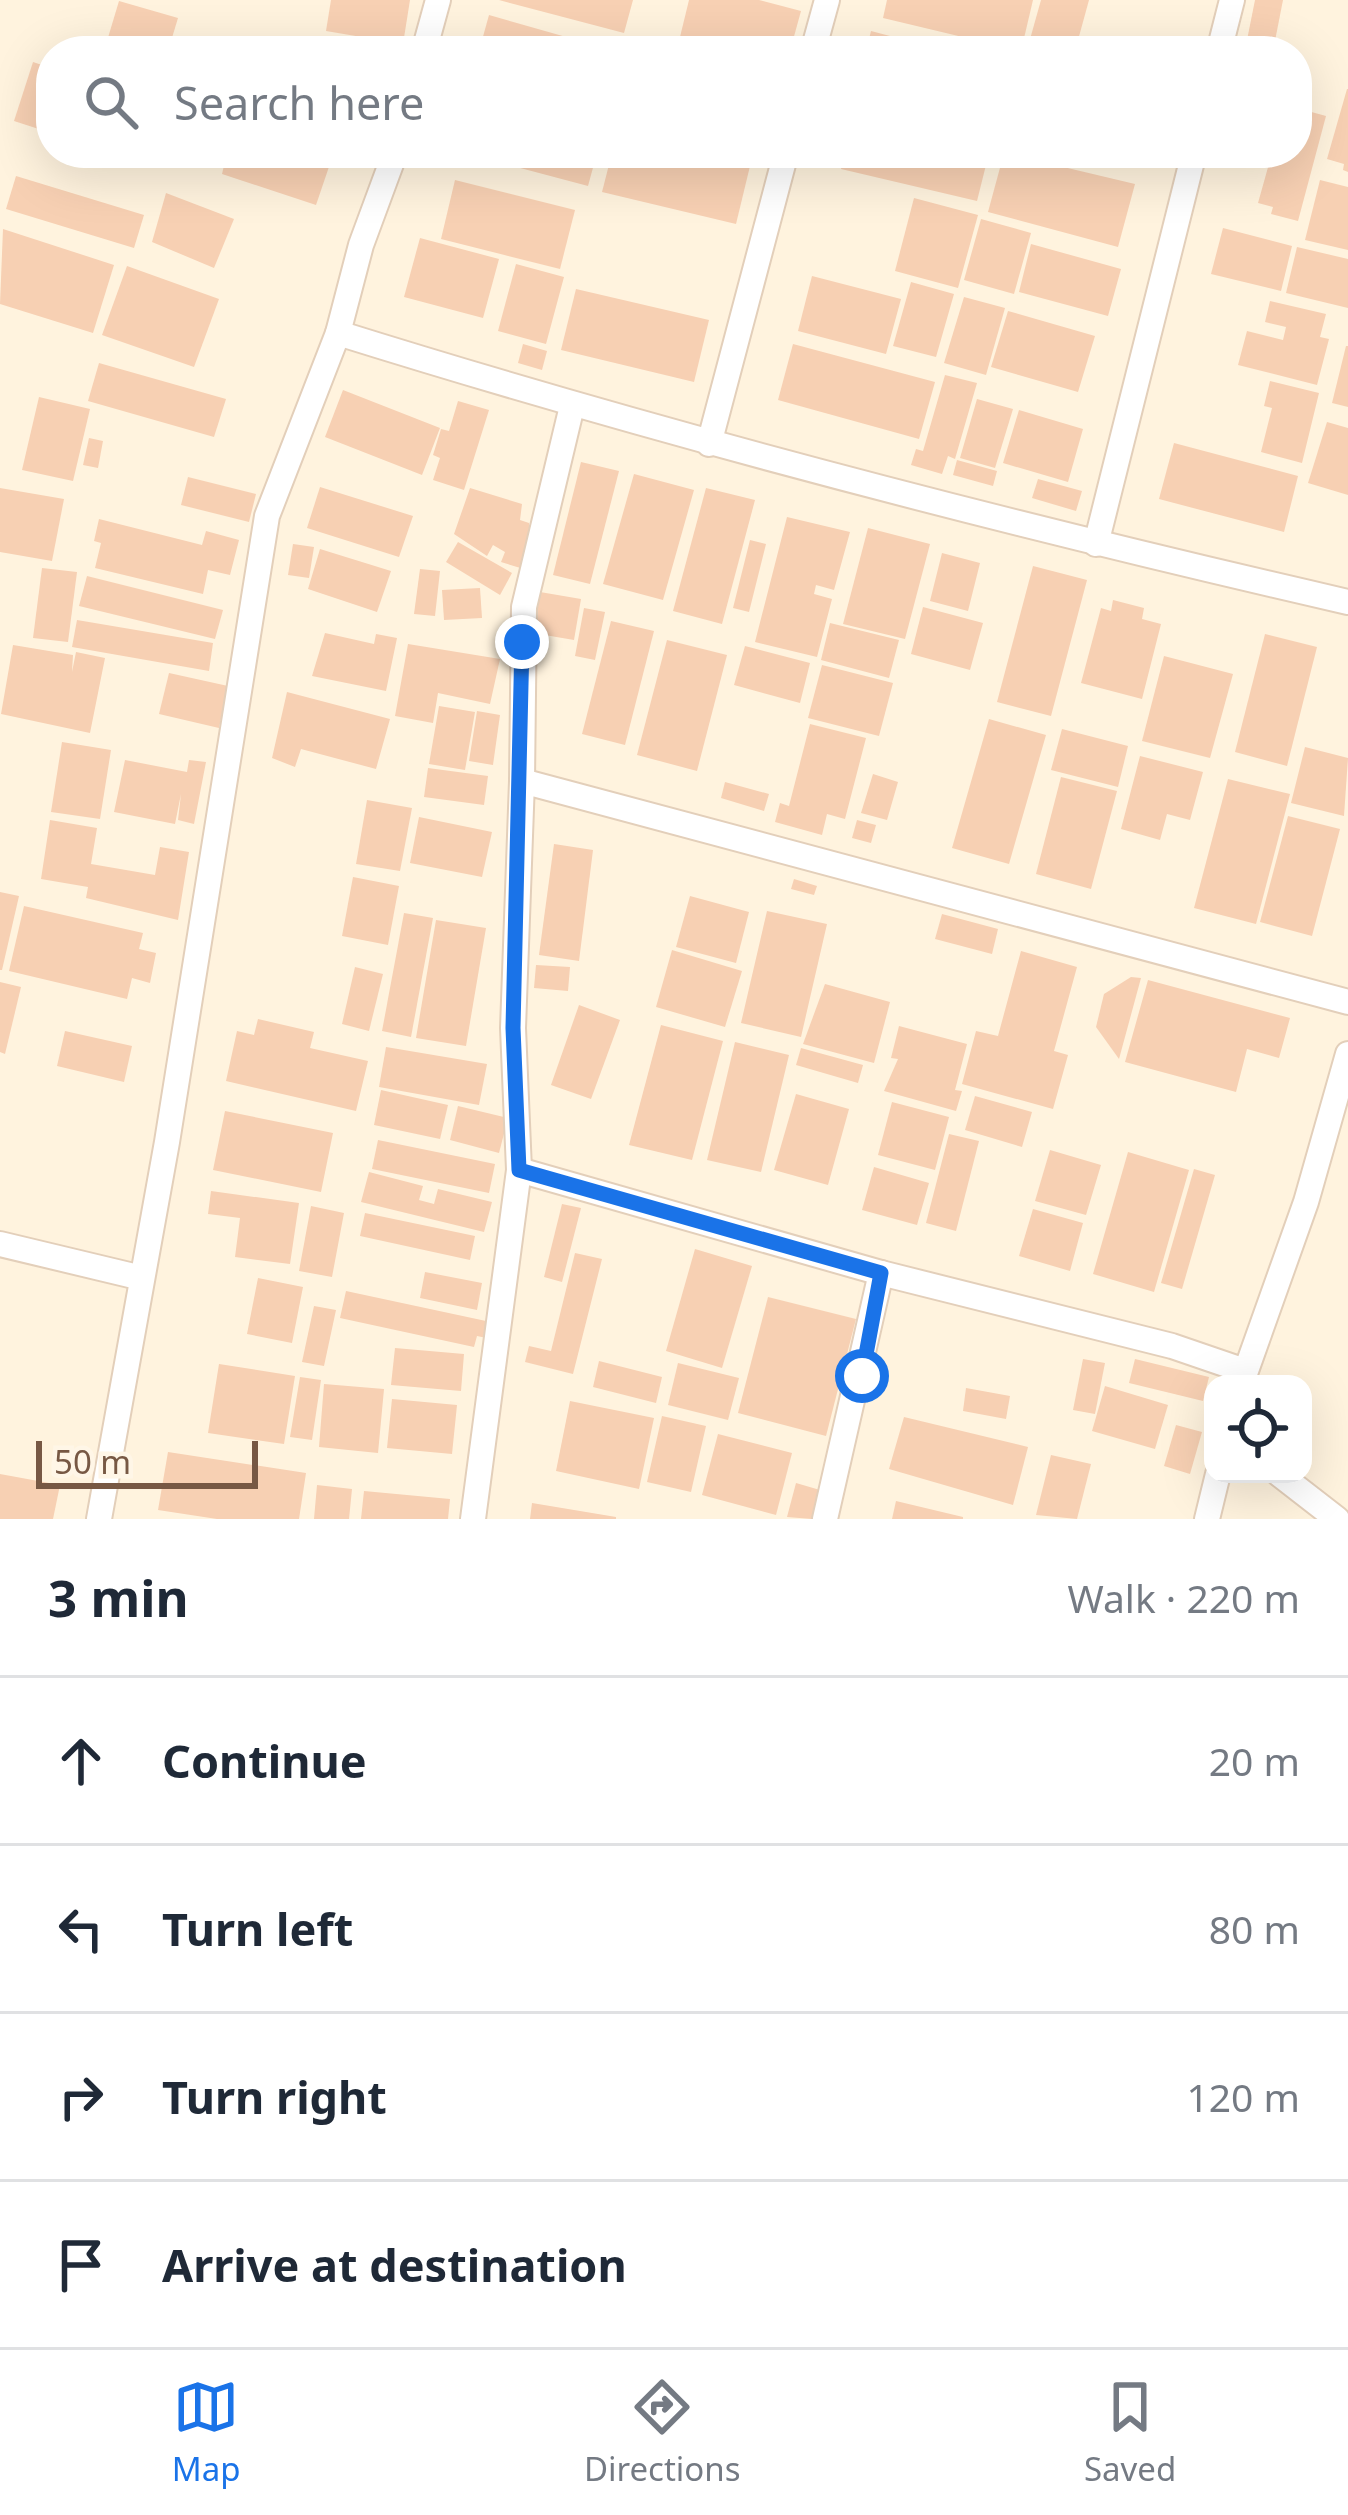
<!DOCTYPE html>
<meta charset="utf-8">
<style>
body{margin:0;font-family:"Noto Sans",sans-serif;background:#f6f6f7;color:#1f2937}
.controls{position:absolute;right:36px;bottom:36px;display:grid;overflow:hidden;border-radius:24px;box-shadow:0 12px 48px #0002}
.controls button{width:108px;height:108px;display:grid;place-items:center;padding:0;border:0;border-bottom:3px solid #e0e1e3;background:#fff;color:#1f2937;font:60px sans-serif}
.scale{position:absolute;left:36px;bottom:30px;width:222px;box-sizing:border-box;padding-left:12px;border:6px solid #775844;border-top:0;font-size:33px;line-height:42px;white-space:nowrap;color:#775844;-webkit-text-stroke:9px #fff6e7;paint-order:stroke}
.stop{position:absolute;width:36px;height:36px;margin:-27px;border:9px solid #1a73e8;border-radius:50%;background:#fff}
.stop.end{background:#1a73e8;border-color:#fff;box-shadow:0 3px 12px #0008}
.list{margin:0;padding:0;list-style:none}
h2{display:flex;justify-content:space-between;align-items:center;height:156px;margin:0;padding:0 48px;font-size:51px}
h2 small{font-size:39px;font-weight:400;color:#747a83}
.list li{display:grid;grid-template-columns:78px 1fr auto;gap:36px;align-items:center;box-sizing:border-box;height:168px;padding:0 48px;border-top:3px solid #e0e1e3}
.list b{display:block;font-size:45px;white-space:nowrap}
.list em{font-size:39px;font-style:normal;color:#747a83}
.icon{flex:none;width:66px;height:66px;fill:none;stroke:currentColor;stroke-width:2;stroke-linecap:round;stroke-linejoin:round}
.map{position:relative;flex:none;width:1348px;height:1519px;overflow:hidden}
.search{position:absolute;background:#fff;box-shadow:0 12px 48px #0002;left:36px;right:36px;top:36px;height:132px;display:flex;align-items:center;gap:30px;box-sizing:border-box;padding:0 42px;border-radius:48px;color:#747a83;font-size:45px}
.sheet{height:828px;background:#fff}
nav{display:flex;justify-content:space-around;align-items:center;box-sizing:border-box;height:168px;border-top:3px solid #e0e1e3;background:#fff;font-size:33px;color:#747a83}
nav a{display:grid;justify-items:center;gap:6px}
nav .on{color:#1a73e8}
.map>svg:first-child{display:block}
</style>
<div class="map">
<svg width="1348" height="1519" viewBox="0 0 1348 1519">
<rect width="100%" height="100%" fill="#fff3de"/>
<g fill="#f7d0b3">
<polygon points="331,0 410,0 403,44 326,31"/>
<polygon points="499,0 633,0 624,33"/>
<polygon points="689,0 759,0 801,11 790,51 733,51 680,37"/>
<polygon points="887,0 1033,0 1021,51 883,18"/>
<polygon points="1041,0 1089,0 1075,51 1027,50"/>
<polygon points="1255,0 1283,0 1273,51 1246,45"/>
<polygon points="119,1 178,18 168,51 104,51"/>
<polygon points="489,15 612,50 612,51 479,51"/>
<polygon points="871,31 943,50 943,51 866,51"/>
<polygon points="33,62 51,68 51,133 14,121"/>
<polygon points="1347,89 1348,89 1348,172 1343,170 1344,164 1327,159"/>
<polygon points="1297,108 1326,116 1298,221 1271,214 1273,207 1258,203 1272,153 1297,153"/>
<polygon points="227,153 327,153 333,155 316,205 222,174"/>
<polygon points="464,153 597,153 588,186"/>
<polygon points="612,153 698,153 750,166 736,224 602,192"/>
<polygon points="845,153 989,153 977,201 841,169"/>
<polygon points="1004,153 1135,184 1118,247 988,212"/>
<polygon points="16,176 144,215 134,248 6,209"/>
<polygon points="455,180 575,210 560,269 441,239"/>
<polygon points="1320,180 1348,187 1348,250 1305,240"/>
<polygon points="166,193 234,219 214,268 152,242"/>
<polygon points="914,198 978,215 958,288 895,271"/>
<polygon points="981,219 1031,233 1014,294 964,280"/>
<polygon points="1223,228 1292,246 1281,291 1211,274"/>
<polygon points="3,229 114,265 93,333 0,304"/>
<polygon points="420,238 499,259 483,318 404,297"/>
<polygon points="1031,244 1121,269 1108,316 1019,292"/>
<polygon points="1297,247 1348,259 1348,308 1286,293"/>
<polygon points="516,264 564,277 546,344 498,331"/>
<polygon points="127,266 219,299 194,367 102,335"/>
<polygon points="812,276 901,299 886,354 798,331"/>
<polygon points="911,282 954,294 936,357 893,346"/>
<polygon points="576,289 709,320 694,382 561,350"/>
<polygon points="964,297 1005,308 986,375 944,363"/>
<polygon points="1270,301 1326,314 1320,337 1329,339 1317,385 1238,365 1247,331 1283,340 1286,327 1265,322"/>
<polygon points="1008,311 1095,336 1078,392 991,367"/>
<polygon points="523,344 547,351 542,370 518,363"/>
<polygon points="793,344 935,382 919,439 778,400"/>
<polygon points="1346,346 1348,346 1348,407 1332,403"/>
<polygon points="99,363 226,399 214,437 88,401"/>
<polygon points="945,375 977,383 955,459 948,456 942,474 911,465 916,449 923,451"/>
<polygon points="1270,381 1319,393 1302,463 1261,452 1272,408 1264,406"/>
<polygon points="343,390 440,428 422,475 325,437"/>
<polygon points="39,397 90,409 73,481 22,470"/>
<polygon points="977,399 1013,409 995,468 960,458"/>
<polygon points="458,401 489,410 464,490 433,480 440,458 433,455 441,429 449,431"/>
<polygon points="1019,410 1083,429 1068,482 1003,463"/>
<polygon points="1327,422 1348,428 1348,495 1308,483"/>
<polygon points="89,438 103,441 98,468 83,465"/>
<polygon points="1174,443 1298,476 1284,532 1159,499"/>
<polygon points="957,460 997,471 993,486 953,475"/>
<polygon points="581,462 619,471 590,584 553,575"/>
<polygon points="634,474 694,490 663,600 603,584"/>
<polygon points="188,477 256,494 249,522 181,505"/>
<polygon points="1038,479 1082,491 1076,511 1032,498"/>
<polygon points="320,487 413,516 399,557 307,528"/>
<polygon points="0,488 64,499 52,561 0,552"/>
<polygon points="470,488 522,504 520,520 529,523 530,535 527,570 501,562 505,552 493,545 487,556 454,534"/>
<polygon points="706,488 755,500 722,624 673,611"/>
<polygon points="787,517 850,532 834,590 816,585 814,594 832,599 817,657 755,642"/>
<polygon points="99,519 202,545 206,531 239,540 230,575 208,570 203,594 95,568 101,543 94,541"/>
<polygon points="868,528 930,544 905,639 843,624"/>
<polygon points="750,540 766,544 749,612 733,608"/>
<polygon points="458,542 512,573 500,595 446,562"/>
<polygon points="293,544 314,547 309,578 288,575"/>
<polygon points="320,549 391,571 377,612 308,589"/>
<polygon points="942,553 980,563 968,611 930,601"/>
<polygon points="1033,566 1087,580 1051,716 997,702"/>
<polygon points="42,568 77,572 68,642 33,638"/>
<polygon points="420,569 440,571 435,616 414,614"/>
<polygon points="87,576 223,610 215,639 79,606"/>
<polygon points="480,588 482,618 444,620 442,590"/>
<polygon points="540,592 581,599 574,640 533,633"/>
<polygon points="1113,600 1144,608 1142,619 1161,624 1142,699 1081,683 1101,608 1111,611"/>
<polygon points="923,607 983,623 970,670 911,654"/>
<polygon points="584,608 605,612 595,660 575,656"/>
<polygon points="77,620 213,643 209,671 72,647"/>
<polygon points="611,621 654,631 625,745 582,734"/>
<polygon points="830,623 899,640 889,678 821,660"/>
<polygon points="325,633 374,644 376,634 397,638 386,691 312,676"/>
<polygon points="1265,634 1317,647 1287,766 1235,752"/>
<polygon points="667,640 727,655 697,771 637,755"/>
<polygon points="408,644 500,659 490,704 438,693 433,723 395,716"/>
<polygon points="13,645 73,655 72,672 76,652 105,658 90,733 1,714"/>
<polygon points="745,646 810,663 800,703 734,685"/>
<polygon points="1164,656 1233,674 1210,758 1142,741"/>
<polygon points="822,665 893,683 879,736 808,718"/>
<polygon points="169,673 228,686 219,728 159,714"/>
<polygon points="287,692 390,719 376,769 301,749 295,767 272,758"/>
<polygon points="439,706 475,712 465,770 429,764"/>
<polygon points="477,711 500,715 493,765 469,761"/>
<polygon points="989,719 1046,735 1009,864 952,848"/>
<polygon points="810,724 866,738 845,819 827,814 822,835 775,822 780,803 789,806"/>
<polygon points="1062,729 1128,746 1118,787 1051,770"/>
<polygon points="62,742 111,750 100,819 51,812"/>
<polygon points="1305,747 1348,758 1344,816 1291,803"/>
<polygon points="1140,756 1203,772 1190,820 1167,814 1160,840 1121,829"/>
<polygon points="125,760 187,772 189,760 206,762 194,824 178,820 181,794 175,824 114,812"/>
<polygon points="428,768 488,776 484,805 424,797"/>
<polygon points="873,774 898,782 887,820 861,813"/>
<polygon points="1061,777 1117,791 1091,889 1036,874"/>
<polygon points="1228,779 1290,794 1256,924 1194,908"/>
<polygon points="725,782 769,794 764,811 721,798"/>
<polygon points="367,800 412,808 400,871 356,864"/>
<polygon points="1288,816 1340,829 1312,936 1260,922"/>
<polygon points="419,817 492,832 482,877 410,863"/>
<polygon points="50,820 97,828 91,864 155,875 160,847 189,852 178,920 86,898 88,887 41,879"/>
<polygon points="857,820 876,825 871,843 852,838"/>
<polygon points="554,844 593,850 579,961 539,955"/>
<polygon points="353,877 399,886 388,945 342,936"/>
<polygon points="794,879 817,886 814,895 791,889"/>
<polygon points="0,892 19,896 2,970 0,970"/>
<polygon points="690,896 749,912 736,963 676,947"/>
<polygon points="24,906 143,933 139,949 156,953 150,983 132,978 127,999 9,971"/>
<polygon points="767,911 827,924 801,1037 741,1023"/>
<polygon points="404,913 433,918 411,1037 382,1031"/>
<polygon points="942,914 998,929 992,954 935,939"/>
<polygon points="436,920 486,928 466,1046 416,1038"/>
<polygon points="672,950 742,971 725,1027 656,1007"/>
<polygon points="1021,951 1077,967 1054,1051 1068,1055 1053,1109 962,1084 976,1031 998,1036"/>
<polygon points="536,965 570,967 568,991 534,988"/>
<polygon points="355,967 383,974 369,1031 342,1024"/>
<polygon points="1131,977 1141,978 1119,1059 1096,1027 1104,994"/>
<polygon points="1148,980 1290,1018 1279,1058 1247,1049 1236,1092 1125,1062"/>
<polygon points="0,982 21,987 5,1054 0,1052"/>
<polygon points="825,984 890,1002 874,1063 803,1044"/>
<polygon points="579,1005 620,1020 591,1099 551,1085"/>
<polygon points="258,1019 314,1032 310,1048 368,1061 356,1111 226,1081 237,1031 254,1035"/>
<polygon points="661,1025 723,1041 692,1160 629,1145"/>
<polygon points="899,1026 967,1044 955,1090 962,1091 956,1111 884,1091 898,1059 891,1058"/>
<polygon points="65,1031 132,1046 124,1082 57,1066"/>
<polygon points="735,1042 789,1055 761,1172 707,1160"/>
<polygon points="386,1047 487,1064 479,1105 379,1087"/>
<polygon points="801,1048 863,1065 858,1083 796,1065"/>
<polygon points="381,1090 448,1105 440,1139 374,1125"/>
<polygon points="796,1094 849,1109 828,1185 774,1170"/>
<polygon points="975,1096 1032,1112 1022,1147 965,1130"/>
<polygon points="892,1102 949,1117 935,1170 878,1155"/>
<polygon points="458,1106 508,1118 499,1153 450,1140"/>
<polygon points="225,1111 333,1133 321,1192 213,1170"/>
<polygon points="949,1134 979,1141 956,1231 926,1223"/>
<polygon points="378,1140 495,1164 489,1193 372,1169"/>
<polygon points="1050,1150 1101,1165 1086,1215 1035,1201"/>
<polygon points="1128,1152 1189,1170 1154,1292 1093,1274"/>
<polygon points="874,1167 929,1183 917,1225 862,1210"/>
<polygon points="1194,1169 1215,1175 1182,1289 1161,1283"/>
<polygon points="369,1172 423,1186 419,1200 434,1204 438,1189 492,1202 484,1232 361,1202"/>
<polygon points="211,1191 299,1203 290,1264 235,1257 240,1218 208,1214"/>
<polygon points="562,1204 581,1208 562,1282 544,1277"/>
<polygon points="311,1206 344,1213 332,1277 299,1271"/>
<polygon points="1033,1209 1083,1223 1070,1271 1019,1256"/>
<polygon points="365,1213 475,1236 470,1260 360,1236"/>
<polygon points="695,1249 752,1266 722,1368 666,1351"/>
<polygon points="575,1253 602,1259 573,1374 525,1362 529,1346 551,1351"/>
<polygon points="425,1272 482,1283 477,1310 420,1298"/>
<polygon points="258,1278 303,1287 292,1343 247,1334"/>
<polygon points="346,1291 500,1324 496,1340 477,1336 474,1347 340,1318"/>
<polygon points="768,1297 856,1319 826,1436 738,1413"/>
<polygon points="314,1306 336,1310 324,1366 302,1362"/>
<polygon points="395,1348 464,1354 461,1391 391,1385"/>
<polygon points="1083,1359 1105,1363 1095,1414 1073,1410"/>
<polygon points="1135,1359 1209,1377 1203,1401 1129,1383"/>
<polygon points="599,1361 662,1377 656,1403 593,1387"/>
<polygon points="678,1363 739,1378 728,1420 668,1405"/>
<polygon points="219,1364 295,1376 284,1444 208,1433"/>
<polygon points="300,1377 321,1380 312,1440 290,1437"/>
<polygon points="324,1384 384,1389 378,1453 319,1447"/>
<polygon points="1105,1386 1168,1405 1155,1449 1092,1431"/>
<polygon points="966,1388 1010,1396 1006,1419 963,1411"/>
<polygon points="392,1399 457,1405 452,1454 387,1448"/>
<polygon points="570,1401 654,1418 639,1489 556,1471"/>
<polygon points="662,1416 706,1426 691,1492 647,1482"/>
<polygon points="904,1417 1028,1447 1013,1505 889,1469"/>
<polygon points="1176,1425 1202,1432 1190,1474 1164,1466"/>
<polygon points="718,1434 792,1453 776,1515 702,1495"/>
<polygon points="168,1452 306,1473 299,1519 217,1519 158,1510"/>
<polygon points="1051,1455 1091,1464 1077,1519 1036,1515"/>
<polygon points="0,1474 60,1485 53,1519 0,1519"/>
<polygon points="796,1483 820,1490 812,1519 787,1517"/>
<polygon points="317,1485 352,1489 349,1519 314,1519"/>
<polygon points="364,1491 450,1499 448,1519 361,1519"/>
<polygon points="896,1501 963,1517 963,1519 892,1519"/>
<polygon points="532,1503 616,1517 616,1519 530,1519"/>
</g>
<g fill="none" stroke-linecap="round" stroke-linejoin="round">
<g stroke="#e3cfba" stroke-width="28">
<g id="minor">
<polyline points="424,51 438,0"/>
<polyline points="813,51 827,0"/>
<polyline points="1219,51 1232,0"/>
<path d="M338,333C671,437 1008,524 1348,602"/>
<polyline points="709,444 786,153"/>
<polyline points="1096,544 1194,153"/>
<polyline points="522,781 524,607 572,406"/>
<polyline points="519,1170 881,1273 1172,1346 1245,1371"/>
<polyline points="0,1244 142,1278"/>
<polyline points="1242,1382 1306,1202 1348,1054"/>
<polyline points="1279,1474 1337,1519"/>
<polyline points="99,1519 167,1142 267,516 338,333 361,245 395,153"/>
<polyline points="473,1519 519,1170 513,1028 522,781 1348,1002"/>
<polyline points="825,1519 881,1273"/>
<polyline points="1207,1519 1218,1474"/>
</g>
</g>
<use href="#minor" stroke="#fff" stroke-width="24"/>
</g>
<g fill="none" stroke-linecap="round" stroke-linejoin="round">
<polyline stroke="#1a73e8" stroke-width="15" points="522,642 513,1028 519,1170 881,1273 862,1376"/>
</g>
</svg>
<div class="controls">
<button><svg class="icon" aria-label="locate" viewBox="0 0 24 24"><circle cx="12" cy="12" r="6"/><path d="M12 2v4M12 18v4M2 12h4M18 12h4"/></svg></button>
</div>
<div class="scale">50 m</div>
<div class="stop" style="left:862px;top:1376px"></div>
<div class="stop end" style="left:522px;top:642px"></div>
<div class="search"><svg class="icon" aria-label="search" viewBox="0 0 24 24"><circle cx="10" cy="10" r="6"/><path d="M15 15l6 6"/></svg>Search here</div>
</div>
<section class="sheet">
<h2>3 min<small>Walk · 220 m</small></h2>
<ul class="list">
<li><svg class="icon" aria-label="ahead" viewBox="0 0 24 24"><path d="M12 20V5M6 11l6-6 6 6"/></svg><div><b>Continue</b></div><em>20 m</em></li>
<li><svg class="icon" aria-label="left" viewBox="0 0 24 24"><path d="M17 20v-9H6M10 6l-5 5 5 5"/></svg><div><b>Turn left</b></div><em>80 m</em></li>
<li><svg class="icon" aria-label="right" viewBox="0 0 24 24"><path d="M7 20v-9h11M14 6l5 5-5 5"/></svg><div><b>Turn right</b></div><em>120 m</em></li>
<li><svg class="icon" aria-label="arrive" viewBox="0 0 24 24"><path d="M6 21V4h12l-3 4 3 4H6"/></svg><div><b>Arrive at destination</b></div></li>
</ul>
</section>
<nav>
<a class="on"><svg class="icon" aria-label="map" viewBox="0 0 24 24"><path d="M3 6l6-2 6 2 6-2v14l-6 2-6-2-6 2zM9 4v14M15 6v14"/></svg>Map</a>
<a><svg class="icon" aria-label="directions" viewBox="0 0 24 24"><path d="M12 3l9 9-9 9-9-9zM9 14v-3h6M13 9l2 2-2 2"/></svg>Directions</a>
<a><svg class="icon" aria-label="saved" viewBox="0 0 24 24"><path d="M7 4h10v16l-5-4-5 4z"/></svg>Saved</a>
</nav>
